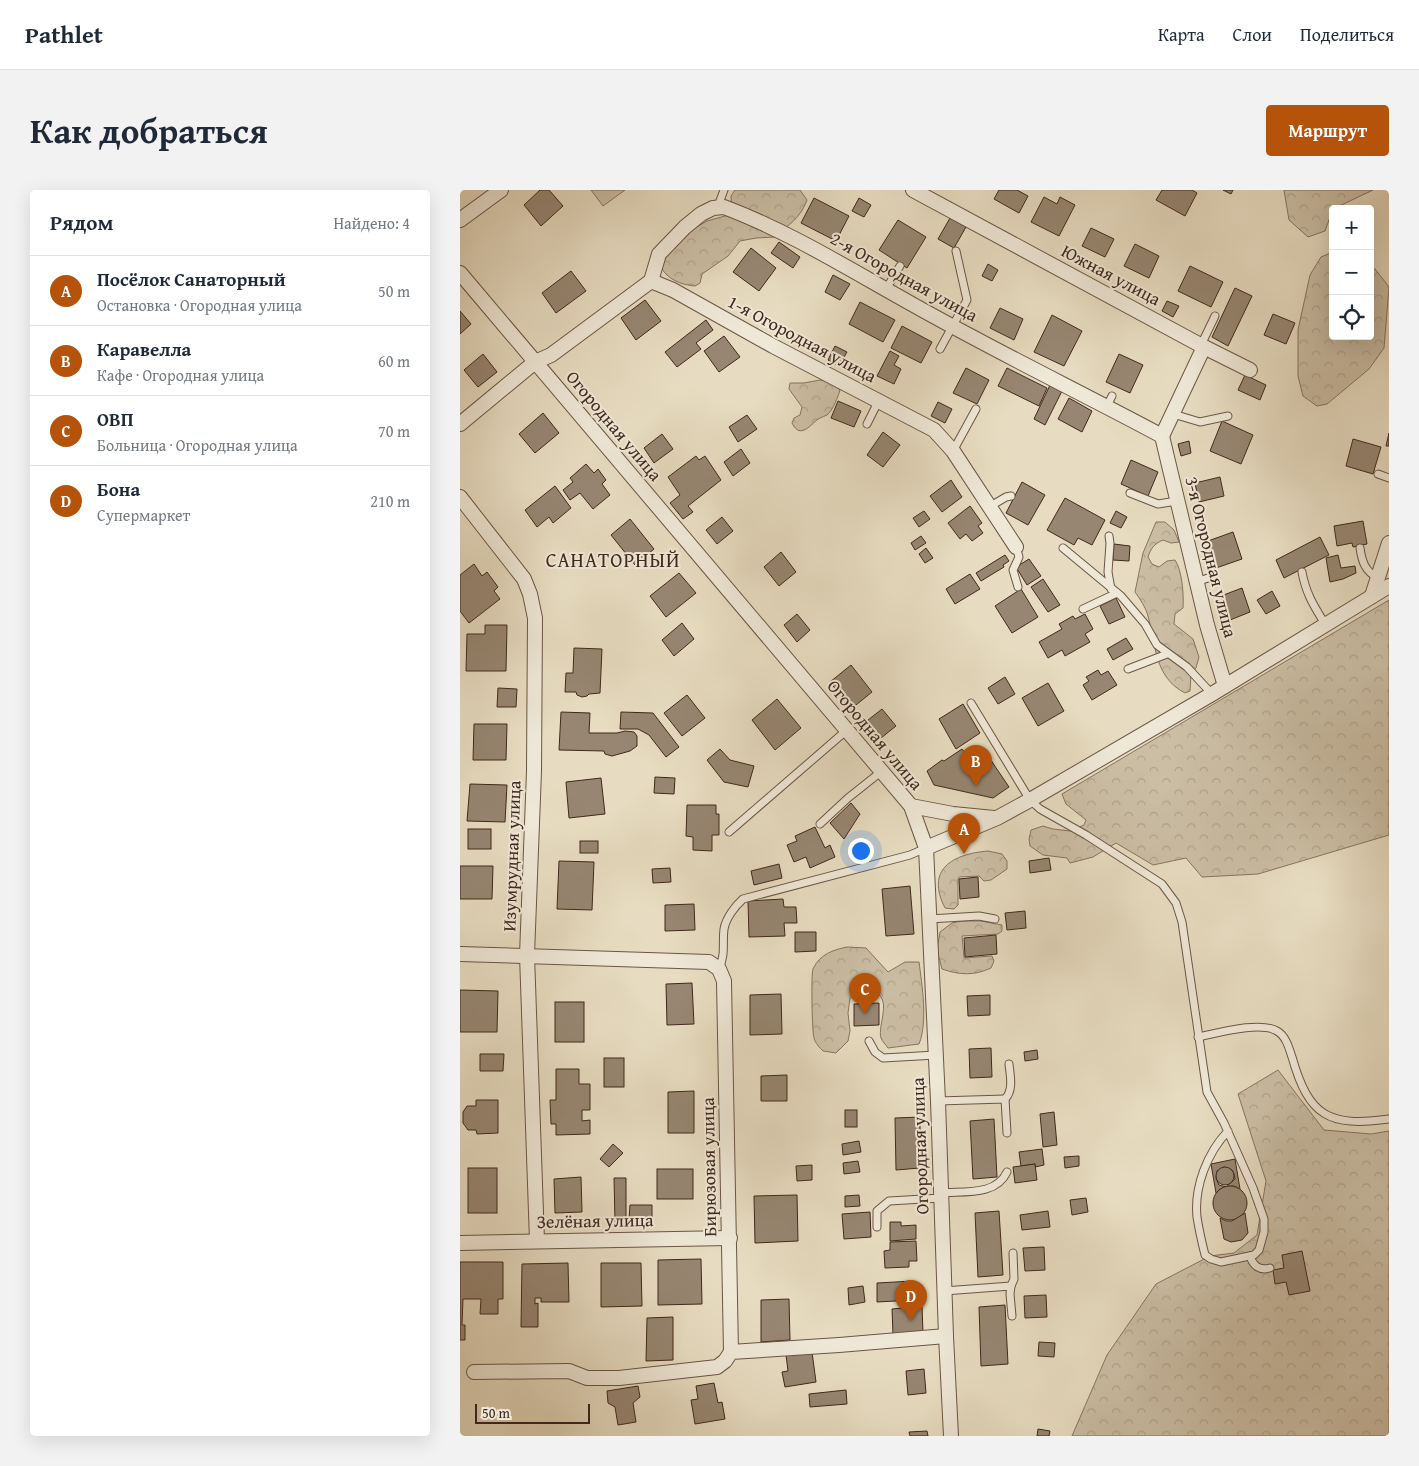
<!DOCTYPE html>
<html lang="ru">
<meta charset="utf-8">
<style>
body{margin:0;font-family:"Gentium Book Plus",serif;background:#f2f2f3;color:#1f2937}
.controls{position:absolute;right:15px;top:15px;display:grid;overflow:hidden;border-radius:5px;box-shadow:0 5px 20px #0002}
.controls button{width:45px;height:45px;display:grid;place-items:center;padding:0;border:0;border-bottom:1px solid #e0e1e3;background:#fff;color:#1f2937;font:25px sans-serif}
.scale{position:absolute;left:15px;bottom:12px;width:115px;box-sizing:border-box;padding-left:5px;border:2px solid #40291c;border-top:0;font-size:14px;line-height:18px;white-space:nowrap;color:#40291c;-webkit-text-stroke:4px #efe8d7;paint-order:stroke}
.you{position:absolute;left:400px;top:660px;width:18px;height:18px;margin:-12px;border:4px solid #fff;border-radius:50%;background:#1a73e8;box-shadow:0 0 0 8px #1a73e833}
.badge{display:grid;place-items:center;width:32px;height:32px;border-radius:50%;background:#b45309;color:#fff;font-size:16px;font-weight:700}
.pin{position:absolute;translate:-50% -41px;filter:drop-shadow(0 1px 2px #0008)}
.pin::after{content:'';position:absolute;top:26px;width:18px;height:15px;background:inherit;clip-path:polygon(0 0,100% 0,50% 100%)}
.list{margin:0;padding:0;list-style:none}
h2{display:flex;justify-content:space-between;align-items:center;height:65px;margin:0;padding:0 20px;font-size:21px}
h2 small{font-size:16px;font-weight:400;color:#747a83}
.list li{display:grid;grid-template-columns:32px 1fr auto;gap:15px;align-items:center;box-sizing:border-box;height:70px;padding:0 20px;border-top:1px solid #e0e1e3}
.list b{display:block;font-size:19px;white-space:nowrap}
.list p{margin:0;font-size:16px;white-space:nowrap;color:#747a83}
.list em{font-size:16px;font-style:normal;color:#747a83}
.icon{flex:none;width:28px;height:28px;fill:none;stroke:currentColor;stroke-width:2;stroke-linecap:round;stroke-linejoin:round}
.map{position:relative;flex:none;width:929px;height:1246px;overflow:hidden;border-radius:5px}
header{display:flex;align-items:center;gap:30px;box-sizing:border-box;height:70px;padding:0 25px;background:#fff;border-bottom:1px solid #e0e1e3}
header strong{font-size:24px}
nav{display:flex;gap:28px;margin-inline-start:auto;font-size:18px}
.intro{display:flex;align-items:center;justify-content:space-between;box-sizing:border-box;height:120px;padding:0 30px}
h1{margin:0;font-size:35px}
.button{padding:12px 22px;border-radius:5px;background:#b45309;color:#fff;font-size:18px;font-weight:700}
main{display:flex;gap:30px;padding:0 30px}
aside{flex:1;background:#fff;border-radius:5px;box-shadow:0 5px 20px #0002}
.map>svg:first-child{display:block}
</style>
<header>
<strong>Pathlet</strong>
<nav><a>Карта</a><a>Слои</a><a>Поделиться</a></nav>
</header>
<div class="intro"><h1>Как добраться</h1><a class="button">Маршрут</a></div>
<main>
<aside>
<h2>Рядом<small>Найдено: 4</small></h2>
<ul class="list">
<li><span class="badge">A</span><div><b>Посёлок Санаторный</b><p>Остановка · Огородная улица</p></div><em>50 m</em></li>
<li><span class="badge">B</span><div><b>Каравелла</b><p>Кафе · Огородная улица</p></div><em>60 m</em></li>
<li><span class="badge">C</span><div><b>ОВП</b><p>Больница · Огородная улица</p></div><em>70 m</em></li>
<li><span class="badge">D</span><div><b>Бона</b><p>Супермаркет</p></div><em>210 m</em></li>
</ul>
</aside>
<div class="map">
<svg width="929" height="1246" viewBox="0 0 929 1246">
<defs>
<pattern id="forest-crowns" width="20" height="18" patternUnits="userSpaceOnUse" patternTransform="scale(1.25)"><rect width="20" height="18" fill="#cbbea5"/><path d="M2 6a3 3 0 1 1 6 0M12 15a3 3 0 1 1 6 0" fill="none" stroke="#afa38d"/></pattern>
</defs>
<rect width="100%" height="100%" fill="#e7dcc1"/>
<filter id="stains"><feTurbulence type="fractalNoise" baseFrequency=".004" numOctaves="4"/><feColorMatrix values="0 0 0 0 .2 0 0 0 0 .09 0 0 0 0 .02 0 0 0 .5 -.17"/></filter>
<radialGradient id="worn" r=".72"><stop offset=".6" stop-color="#630" stop-opacity="0"/><stop offset="1" stop-color="#630" stop-opacity=".3"/></radialGradient>
<polygon fill="#cbbea5" stroke="#867460" points="131,0 165,0 143,16"/>
<g fill="url(#forest-crowns)" stroke="#867460">
<path d="M275,0H340L347,10C340,29 329,34 315,47L296,48L280,51L268,66L242,84L240,93L235,96C221,95 207,89 201,77L206,64L228,42L247,31L272,24L271,6Z"/>
<polygon points="824,0 913,0 873,19 865,41 848,47 829,30"/>
<polygon points="873,62 873,146 910,146 910,76 915,79 929,97 924,158 909,179 867,214 857,216 843,206 838,186 838,140 850,85 861,67"/>
<path d="M360,190L371,192L380,200C378,207 373,220 367,225C365,226 362,227 360,228C351,233 341,251 332,233L334,228L340,225L342,217L329,199L330,193H344Z"/>
<path d="M696,332H705L714,340L719,352L711,353L703,350C694,354 691,358 688,367L692,374L699,377L707,371L715,370C722,380 724,405 723,418L715,424L714,434L733,449L739,467L736,478L731,484L730,501L725,503C694,487 696,455 688,426C686,418 680,409 675,402L683,363Z"/>
<polygon points="929,410 929,645 798,684 742,687 726,668 693,675 656,653 633,667 610,673 607,668 583,665 570,656 569,649 571,640 583,636 593,639 610,641 624,635 626,630 606,614 602,604"/>
<path d="M528,661L542,664L547,671V679L531,690L524,691L519,686L499,687L498,689V715L494,719L485,718C465,679 493,664 528,661Z"/>
<path d="M502,731H521L542,735V741L538,744L502,746L504,768L532,766L534,771L531,778C514,786 499,785 482,779L477,760L480,742L492,733Z"/>
<path d="M387,757L406,758L428,782L445,772H459C462,795 468,832 459,854L428,858C426,855 422,851 421,848C417,835 434,806 412,802C402,800 398,803 390,808L388,823L390,841L388,851L376,863L363,861C360,858 355,853 354,848C352,843 351,783 353,779C360,764 373,760 387,757Z"/>
<polygon points="818,880 864,940 911,944 929,941 929,1246 612,1246 647,1165 696,1094 750,1066 774,1063 797,1045 806,991 778,904"/>
</g>
<g fill="#978672" stroke="#40291c">
<polygon points="80,0 89,0 103,16 81,36 64,15"/>
<polygon points="539,0 557,0 568,6 559,23 534,9"/>
<polygon points="702,0 732,0 737,3 725,26 696,10"/>
<polygon points="763,0 773,0 771,4"/>
<polygon points="584,7 597,14 600,7 615,15 599,46 571,32"/>
<polygon points="354,8 389,26 376,51 341,33"/>
<polygon points="399,8 411,15 404,27 392,21"/>
<polygon points="490,28 506,37 494,58 478,49"/>
<polygon points="438,30 466,47 447,78 419,60"/>
<polygon points="631,38 654,49 645,67 622,56"/>
<polygon points="319,52 340,67 333,78 311,63"/>
<polygon points="675,54 699,66 689,88 664,76"/>
<polygon points="291,58 316,78 299,101 273,82"/>
<polygon points="528,74 538,80 532,91 522,86"/>
<polygon points="730,76 763,92 751,117 718,101"/>
<polygon points="111,81 126,101 96,123 82,103"/>
<polygon points="373,85 390,94 380,110 365,102"/>
<polygon points="775,98 792,106 768,156 752,147"/>
<polygon points="185,110 201,131 176,150 161,128"/>
<polygon points="707,111 719,116 713,127 702,121"/>
<polygon points="400,112 435,130 423,152 389,134"/>
<polygon points="540,118 563,129 554,150 530,138"/>
<polygon points="0,121 11,134 0,144"/>
<polygon points="813,124 835,133 826,154 804,145"/>
<polygon points="592,125 622,141 604,176 574,162"/>
<polygon points="246,130 253,140 236,153 241,159 217,177 205,162"/>
<polygon points="442,136 472,152 461,173 431,158"/>
<polygon points="264,146 280,167 259,182 244,161"/>
<polygon points="375,156 387,162 379,176 368,170"/>
<polygon points="430,161 439,166 434,175 441,179 434,194 417,186"/>
<polygon points="23,164 37,182 18,197 4,180"/>
<polygon points="659,164 683,175 670,203 646,192"/>
<polygon points="506,178 529,190 517,214 493,203"/>
<polygon points="547,178 587,198 579,216 538,196"/>
<polygon points="785,185 806,195 800,210 778,200"/>
<polygon points="590,195 602,201 585,235 574,229"/>
<polygon points="609,208 632,221 622,242 598,229"/>
<polygon points="378,211 401,221 394,237 371,228"/>
<polygon points="478,212 492,219 485,233 471,226"/>
<polygon points="83,223 99,243 75,263 59,244"/>
<polygon points="287,225 297,239 278,252 269,237"/>
<polygon points="762,231 793,245 781,274 750,261"/>
<polygon points="423,242 440,255 423,277 407,265"/>
<polygon points="929,243 929,256 926,256"/>
<polygon points="202,244 213,259 194,273 184,258"/>
<polygon points="893,249 921,257 913,284 886,276"/>
<polygon points="729,251 731,263 721,266 718,254"/>
<polygon points="281,259 290,273 273,286 264,272"/>
<polygon points="236,266 239,270 245,266 261,290 228,316 233,322 223,329 210,313 220,305 208,287"/>
<polygon points="671,270 698,282 688,306 661,294"/>
<polygon points="126,274 134,283 138,279 146,290 142,294 150,305 133,319 120,303 110,310 103,300 113,292 110,288"/>
<polygon points="760,287 764,306 739,312 735,293"/>
<polygon points="491,290 502,307 482,322 470,306"/>
<polygon points="562,292 585,305 568,335 546,323"/>
<polygon points="95,296 111,318 93,333 89,327 77,337 65,320"/>
<polygon points="605,308 645,330 632,355 618,348 614,355 587,340"/>
<polygon points="510,316 522,333 518,336 523,343 512,351 506,344 500,349 488,333"/>
<polygon points="464,321 470,329 459,337 453,328"/>
<polygon points="656,321 667,327 661,338 650,333"/>
<polygon points="262,327 273,341 257,354 246,340"/>
<polygon points="170,329 194,359 175,375 151,345"/>
<polygon points="903,331 907,354 893,357 892,353 877,356 874,336"/>
<polygon points="773,342 782,369 756,378 748,351"/>
<polygon points="461,346 466,353 455,360 451,353"/>
<polygon points="860,347 869,365 824,388 816,370"/>
<polygon points="654,354 670,356 669,371 653,370"/>
<polygon points="466,358 473,368 465,373 459,364"/>
<polygon points="321,362 336,382 319,396 304,377"/>
<polygon points="545,365 549,371 543,375 544,377 521,391 516,383"/>
<polygon points="878,365 881,378 895,376 896,383 883,389 870,392 866,368"/>
<polygon points="569,369 581,386 567,395 556,377"/>
<polygon points="14,374 22,386 27,382 38,397 34,401 40,409 9,433 0,421 0,385"/>
<polygon points="219,383 236,403 206,427 190,406"/>
<polygon points="510,384 520,399 495,414 486,399"/>
<polygon points="583,389 600,415 588,422 571,397"/>
<polygon points="782,398 790,422 770,430 761,406"/>
<polygon points="561,399 578,427 552,443 535,416"/>
<polygon points="812,401 820,416 806,424 797,410"/>
<polygon points="656,408 665,427 649,434 640,416"/>
<polygon points="337,424 350,440 337,452 324,435"/>
<polygon points="625,424 633,439 625,444 630,452 605,466 602,460 588,468 579,452 602,439 599,434 613,426 615,429"/>
<polygon points="222,433 234,449 214,466 202,450"/>
<polygon points="25,435 47,435 46,481 6,481 7,444 25,444"/>
<polygon points="666,448 673,459 653,470 647,459"/>
<polygon points="114,458 142,459 140,503 129,504 127,506 122,507 117,505 116,502 105,502 106,483 113,483"/>
<polygon points="391,475 412,502 391,519 370,492"/>
<polygon points="638,480 641,485 648,481 657,495 632,510 623,495 629,491 626,487"/>
<polygon points="545,487 555,504 538,514 528,498"/>
<polygon points="588,493 604,521 578,536 562,508"/>
<polygon points="38,498 57,499 56,517 37,517"/>
<polygon points="227,505 245,528 222,546 204,523"/>
<polygon points="317,509 341,538 315,560 292,530"/>
<polygon points="503,514 520,543 496,559 479,529"/>
<polygon points="422,519 436,536 416,552 403,534"/>
<polygon points="101,522 130,523 129,543 157,543 165,541 174,542 177,546 177,556 170,561 152,566 145,564 144,561 99,560"/>
<polygon points="161,522 193,523 219,557 206,567 189,545 178,539 160,539"/>
<polygon points="14,534 47,534 46,570 13,570"/>
<polygon points="522,557 549,597 533,608 474,595 467,581 482,570 484,571 502,559 508,567"/>
<polygon points="260,559 270,570 294,576 288,597 264,592 247,570"/>
<polygon points="195,587 215,588 214,604 194,603"/>
<polygon points="141,588 145,624 109,628 106,592"/>
<polygon points="10,594 47,595 45,632 7,631"/>
<polygon points="391,613 400,624 384,649 370,633"/>
<polygon points="227,615 256,615 256,624 259,624 259,645 252,645 252,661 233,660 233,647 226,646"/>
<polygon points="355,637 365,658 370,655 375,667 350,678 346,667 334,672 327,655 337,651 335,646"/>
<rect x="8" y="639" width="23" height="20"/>
<rect x="120" y="651" width="18" height="12"/>
<polygon points="589,668 591,680 570,683 569,671"/>
<polygon points="99,671 134,672 132,720 97,719"/>
<polygon points="319,674 322,688 294,695 291,681"/>
<polygon points="0,676 33,676 32,709 0,709"/>
<polygon points="210,678 211,692 193,693 192,679"/>
<polygon points="518,687 519,707 500,709 499,689"/>
<polygon points="450,696 454,744 426,746 422,699"/>
<polygon points="323,709 324,717 336,717 337,733 324,733 325,746 289,747 288,711"/>
<polygon points="234,714 235,740 205,741 205,715"/>
<polygon points="565,721 566,738 547,740 545,723"/>
<polygon points="335,742 356,742 356,761 335,762"/>
<polygon points="536,745 537,764 505,767 504,748"/>
<polygon points="232,793 234,834 207,835 206,794"/>
<polygon points="0,800 38,801 37,842 0,842"/>
<polygon points="321,804 322,844 290,845 290,805"/>
<polygon points="530,805 530,825 508,826 507,806"/>
<rect x="95" y="812" width="29" height="40"/>
<polygon points="419,813 419,835 394,836 394,814"/>
<polygon points="531,858 532,887 510,888 509,859"/>
<polygon points="577,860 578,869 565,871 564,862"/>
<polygon points="20,864 44,864 43,881 20,881"/>
<rect x="144" y="868" width="20" height="29"/>
<polygon points="96,879 119,879 119,894 130,894 130,920 122,920 122,931 130,930 130,944 96,945 96,934 91,934 90,910 96,910"/>
<polygon points="327,885 327,911 301,911 301,886"/>
<polygon points="234,901 234,943 208,943 208,902"/>
<polygon points="16,910 38,910 38,943 17,944 16,940 8,940 3,933 3,922 7,916 16,916"/>
<rect x="385" y="920" width="12" height="17"/>
<polygon points="594,922 597,955 583,957 580,924"/>
<polygon points="460,927 460,978 436,980 435,928"/>
<polygon points="534,929 537,987 513,989 510,931"/>
<polygon points="399,951 401,962 383,965 382,954"/>
<polygon points="153,954 163,963 149,977 140,969"/>
<polygon points="582,959 584,975 575,977 575,974 561,976 559,962"/>
<polygon points="619,966 619,976 605,978 604,967"/>
<polygon points="775,969 780,999 774,996 766,997 775,989 774,984 772,980 764,977 757,981 756,988 759,995 766,997 760,999 756,1003 751,974"/>
<polygon points="398,971 400,982 384,984 383,973"/>
<polygon points="575,974 577,990 555,993 553,977"/>
<polygon points="352,975 352,990 337,991 336,976"/>
<circle cx="765" cy="986" r="9"/>
<rect x="8" y="978" width="29" height="45"/>
<rect x="197" y="979" width="36" height="30"/>
<polygon points="121,987 122,1022 95,1023 94,989"/>
<polygon points="154,988 166,988 166,1032 155,1032"/>
<circle cx="770" cy="1013" r="17"/>
<polygon points="337,1005 338,1051 295,1053 294,1006"/>
<polygon points="399,1005 400,1016 385,1017 385,1006"/>
<polygon points="626,1008 628,1022 612,1025 610,1010"/>
<polygon points="170,1015 192,1015 192,1029 169,1030"/>
<polygon points="539,1021 543,1085 518,1087 515,1023"/>
<polygon points="588,1021 590,1037 562,1040 560,1025"/>
<polygon points="410,1022 411,1047 384,1049 382,1024"/>
<polygon points="785,1023 788,1043 782,1050 771,1052 764,1049 760,1028 766,1031 772,1031"/>
<polygon points="430,1032 441,1032 441,1036 456,1035 456,1049 430,1051"/>
<polygon points="456,1051 457,1071 449,1071 449,1077 425,1078 424,1061 430,1060 430,1052"/>
<polygon points="584,1057 585,1080 565,1081 563,1058"/>
<polygon points="842,1061 850,1101 829,1105 826,1092 815,1094 813,1080 824,1078 822,1065"/>
<polygon points="241,1069 242,1114 198,1115 198,1070"/>
<polygon points="0,1072 43,1072 43,1109 38,1109 38,1124 20,1124 21,1109 3,1109 2,1135 5,1135 5,1150 0,1150"/>
<polygon points="108,1073 109,1112 81,1112 81,1108 75,1108 75,1114 78,1113 78,1137 61,1137 62,1074"/>
<polygon points="141,1073 181,1073 182,1116 141,1117"/>
<polygon points="453,1091 454,1110 417,1112 417,1093"/>
<polygon points="403,1096 405,1112 389,1115 388,1098"/>
<polygon points="586,1105 587,1127 565,1128 564,1106"/>
<polygon points="329,1109 330,1150 301,1152 301,1110"/>
<polygon points="545,1115 548,1174 521,1176 519,1117"/>
<polygon points="462,1116 463,1143 433,1145 432,1119"/>
<polygon points="213,1127 213,1170 186,1171 187,1128"/>
<polygon points="579,1152 595,1153 594,1167 578,1166"/>
<polygon points="352,1162 356,1192 325,1197 322,1182 328,1181 326,1165"/>
<polygon points="464,1179 466,1203 448,1205 446,1181"/>
<polygon points="254,1193 258,1213 262,1212 265,1229 235,1234 231,1210 238,1209 236,1196"/>
<polygon points="178,1196 180,1207 173,1213 176,1232 158,1235 155,1217 148,1213 147,1201"/>
<polygon points="386,1200 387,1214 350,1217 349,1204"/>
<polygon points="578,1239 590,1241 589,1246 577,1246"/>
<polygon points="467,1241 468,1246 450,1246 449,1242"/>
</g>
<g fill="none" stroke-linecap="round" stroke-linejoin="round">
<g stroke="#6a5645" stroke-width="9">
<g id="service">
<polyline points="258,16 264,0"/>
<polyline points="426,99 440,76"/>
<polyline points="741,155 755,126"/>
<polyline points="480,159 507,110 496,61"/>
<polyline points="647,216 652,206"/>
<polyline points="713,224 740,232 768,226"/>
<polyline points="407,234 419,210"/>
<polyline points="493,261 516,219"/>
<polyline points="918,284 929,288"/>
<polyline points="670,303 698,314 717,311"/>
<polyline points="529,317 546,307 551,306"/>
<polyline points="649,346 650,353 648,382 651,399"/>
<polyline points="556,357 559,367 553,380 558,397"/>
<polyline points="603,358 661,406 685,434 697,455 727,477 752,504"/>
<path d="M900,358C902,372 905,381 918,388"/>
<path d="M842,382C846,404 854,416 865,434"/>
<polyline points="736,392 748,388"/>
<polyline points="623,419 657,403"/>
<polyline points="668,479 707,464"/>
<path d="M511,513L570,610L580,619L626,645L702,694L716,713L722,732L747,902L764,933L793,998L804,1029V1042L799,1060L794,1065L761,1072L751,1069L745,1065C742,1053 739,1040 737,1027C734,997 747,963 768,941"/>
<polyline points="360,634 388,608 422,581"/>
<polyline points="269,642 387,540"/>
<polyline points="469,729 519,726 535,729"/>
<path d="M259,779C266,762 262,755 264,739C266,728 275,716 283,709L450,665L466,658"/>
<path d="M738,847C758,843 800,831 817,841C826,846 829,858 832,867C849,927 869,937 929,929"/>
<polyline points="409,851 415,862 423,868 476,865"/>
<path d="M545,909C554,900 550,885 549,874"/>
<polyline points="478,911 545,909 547,943"/>
<path d="M481,1003C504,1001 536,1006 547,982"/>
<polyline points="417,1037 417,1021 429,1011 481,1008"/>
<path d="M790,1066C793,1076 800,1081 810,1078"/>
<polyline points="551,1096 554,1089 553,1063"/>
<polyline points="484,1101 551,1096 550,1104 552,1126"/>
</g>
</g>
<g stroke="#6a5645" stroke-width="16">
<g id="minor">
<polyline points="453,0 744,157 702,246"/>
<polyline points="0,30 41,0"/>
<polyline points="0,83 451,616 466,658 478,911 486,1146 491,1246"/>
<path d="M191,91L199,64L225,37L241,24L253,18L264,17C330,42 389,79 450,113C533,160 618,201 702,246"/>
<polyline points="744,157 790,180"/>
<polyline points="0,234 75,172 91,165 191,91 213,100 313,156 474,240 493,261 556,357"/>
<polyline points="702,246 747,435 765,496"/>
<polyline points="0,307 64,389 70,404 75,428 74,581 67,765 77,1051"/>
<polyline points="912,406 929,353"/>
<polyline points="451,616 493,624 534,628"/>
<polyline points="466,658 537,628 570,610 752,504 929,396"/>
<polyline points="0,764 249,772 259,779 264,791 271,1162"/>
<polyline points="0,1053 270,1048"/>
<polyline points="14,1182 109,1181 127,1188 159,1188 257,1177 265,1171 271,1162 379,1155 486,1146"/>
</g>
</g>
<use href="#service" stroke="#efe8d7" stroke-width="7"/>
<use href="#minor" stroke="#efe8d7" stroke-width="14"/>
</g>
<g text-anchor="middle" stroke-width="4" stroke-linejoin="round" paint-order="stroke">
<g font-size="18" fill="#40291c" stroke="#efe8d7">
<text transform="translate(651 85) rotate(28)" y="6">Южная улица</text>
<text transform="translate(444 87) rotate(29)" y="6">2-я Огородная улица</text>
<text transform="translate(342 149) rotate(28)" y="6">1-я Огородная улица</text>
<text transform="translate(154 236) rotate(50)" y="6">Огородная улица</text>
<text transform="translate(751 367) rotate(76)" y="6">3-я Огородная улица</text>
<text transform="translate(415 545) rotate(50)" y="6">Огородная улица</text>
<text transform="translate(52 666) rotate(-88)" y="6">Изумрудная улица</text>
<text transform="translate(460 956) rotate(-92)" y="6">Огородная улица</text>
<text transform="translate(249 977) rotate(-91)" y="6">Бирюзовая улица</text>
<text transform="translate(135 1031) rotate(-1)" y="6">Зелёная улица</text>
</g>
<g font-size="20" letter-spacing="1" fill="#40291c" stroke="#efe8d7">
<text x="153" y="377">САНАТОРНЫЙ</text>
</g>
</g>
<rect width="100%" height="100%" filter="url(#stains)"/>
<rect width="100%" height="100%" fill="url(#worn)"/>
</svg>
<div class="controls">
<button>+</button>
<button>−</button>
<button><svg class="icon" aria-label="locate" viewBox="0 0 24 24"><circle cx="12" cy="12" r="6"/><path d="M12 2v4M12 18v4M2 12h4M18 12h4"/></svg></button>
</div>
<div class="scale">50 m</div>
<div class="you"></div>
<div class="pin badge" style="left:504px;top:664px">A</div>
<div class="pin badge" style="left:516px;top:596px">B</div>
<div class="pin badge" style="left:405px;top:824px">C</div>
<div class="pin badge" style="left:451px;top:1131px">D</div>
</div>
</main>
